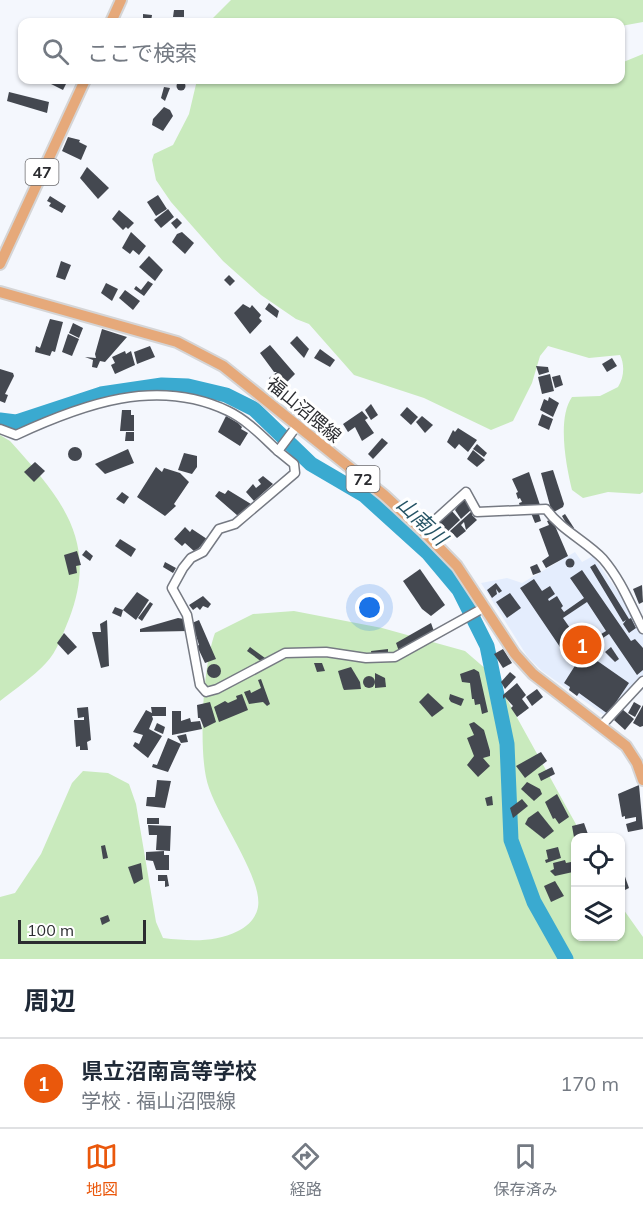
<!DOCTYPE html>
<html lang="ja">
<meta charset="utf-8">
<style>
body{margin:0;font-family:Mulish,"Noto Sans JP",sans-serif;background:#f2f2f3;color:#1f2937}
.controls{position:absolute;right:18px;bottom:18px;display:grid;overflow:hidden;border-radius:12px;box-shadow:0 2px 4px #0004}
.controls button{width:54px;height:54px;display:grid;place-items:center;padding:0;border:0;border-bottom:2px solid #e0e1e3;background:#fff;color:#1f2937;font:30px sans-serif}
.scale{position:absolute;left:18px;bottom:15px;width:128px;box-sizing:border-box;padding-left:6px;border:3px solid #2b2c30;border-top:0;font-size:16px;line-height:21px;white-space:nowrap;color:#2b2c30;-webkit-text-stroke:4px #fff;paint-order:stroke}
.you{position:absolute;left:370px;top:608px;width:21px;height:21px;margin:-15px;border:4px solid #fff;border-radius:50%;background:#1a73e8;box-shadow:0 0 0 9px #1a73e833}
.badge{display:grid;place-items:center;width:39px;height:39px;border-radius:50%;background:#ea580c;color:#fff;font-size:20px;font-weight:700}
.pin{position:absolute;translate:-50% -50%;border:3px solid #fff;box-shadow:0 2px 6px #0006}
.list{margin:0;padding:0;list-style:none}
h2{display:flex;justify-content:space-between;align-items:center;height:78px;margin:0;padding:0 24px;font-size:26px}
h2 small{font-size:20px;font-weight:400;color:#747a83}
.list li{display:grid;grid-template-columns:39px 1fr auto;gap:18px;align-items:center;box-sizing:border-box;height:90px;padding:0 24px;border-top:2px solid #e0e1e3}
.list b{display:block;font-size:22px;white-space:nowrap}
.list p{margin:0;font-size:20px;white-space:nowrap;color:#747a83}
.list em{font-size:20px;font-style:normal;color:#747a83}
.icon{flex:none;width:33px;height:33px;fill:none;stroke:currentColor;stroke-width:2;stroke-linecap:round;stroke-linejoin:round}
.map{position:relative;flex:none;width:643px;height:959px;overflow:hidden}
.search{position:absolute;background:#fff;box-shadow:0 2px 4px #0004;left:18px;right:18px;top:18px;height:66px;display:flex;align-items:center;gap:15px;box-sizing:border-box;padding:0 21px;border-radius:12px;color:#747a83;font-size:22px}
.sheet{height:168px;background:#fff}
nav{display:flex;justify-content:space-around;align-items:center;box-sizing:border-box;height:84px;border-top:2px solid #e0e1e3;background:#fff;font-size:16px;color:#747a83}
nav a{display:grid;justify-items:center;gap:3px}
nav .on{color:#ea580c}
.map>svg:first-child{display:block}
</style>
<div class="map">
<svg width="643" height="959" viewBox="0 0 643 959">
<rect width="100%" height="100%" fill="#f4f7fd"/>
<polygon fill="#e4edfd" points="575,552 582,562 593,556 625,602 643,634 643,677 607,717 542,671 527,656 481,583 507,578 522,583"/>
<g fill="#c9eabd">
<polygon points="231,0 643,0 643,22 621,26 620,22 209,22"/>
<path d="M643,54V492L640,494L608,492L583,498L572,490C566,466 557,418 572,397L600,396L618,387C624,378 625,365 620,355L589,358L548,346L540,356L532,383L513,421L491,430L424,398L354,375L309,324L296,319L261,295L223,261L171,202L156,180L152,160L154,154L173,145L189,114L197,80H620L621,63Z"/>
<path d="M0,435L10,441C59,496 100,540 69,619C63,633 57,652 46,663C33,677 15,689 0,701Z"/>
<path d="M294,611L382,628L465,651L494,676L583,837L576,838V936H620L621,906L643,937V959H0V897L15,893L41,854L72,783L83,771L108,773L129,784L136,804L156,922L163,938C189,941 214,943 238,931C248,926 256,918 258,907C263,876 212,811 206,777C199,743 203,665 215,633L253,614Z"/>
</g>
<g fill="none" stroke-linecap="round" stroke-linejoin="round">
<polyline stroke="#3aaad0" stroke-width="15" points="0,420 16,422 101,394 162,385 188,386 226,395 254,409 311,464 364,495 428,553 459,590 487,646 507,744 511,840 534,902 566,959"/>
</g>
<g fill="#444850" fill-rule="evenodd">
<polygon points="174,10 184,10 184,17 173,17"/>
<polygon points="143,14 152,15 151,22 143,22"/>
<polygon points="49,80 68,80 63,90 47,82"/>
<circle cx="181" cy="86" r="4.5"/>
<polygon points="164,87 170,88 165,101 161,98"/>
<polygon points="9,92 49,102 47,113 7,101"/>
<polygon points="164,107 170,110 173,116 163,131 152,125 153,119"/>
<polygon points="68,137 80,140 79,142 87,146 81,160 62,151"/>
<polygon points="87,167 109,188 98,199 80,178"/>
<polygon points="158,195 167,209 156,216 147,202"/>
<polygon points="50,196 66,206 62,213 49,206 51,203 47,201"/>
<polygon points="168,209 174,217 161,228 154,220"/>
<polygon points="119,210 134,223 128,229 126,227 123,230 112,219"/>
<polygon points="177,218 182,223 176,229 171,223"/>
<polygon points="131,232 146,246 139,255 133,250 130,254 122,248"/>
<polygon points="182,232 194,243 185,254 172,242 177,234"/>
<polygon points="149,256 163,270 155,281 139,267"/>
<polygon points="61,261 71,265 65,280 56,277"/>
<polygon points="229,275 235,281 230,286 224,280"/>
<polygon points="148,281 153,284 144,296 134,289 136,286 141,290"/>
<polygon points="106,283 118,289 112,301 101,293"/>
<polygon points="125,290 140,301 133,310 119,298"/>
<polygon points="269,303 279,311 277,318 265,309"/>
<polygon points="243,304 250,308 252,305 261,315 259,318 262,321 250,334 234,313"/>
<polygon points="50,319 63,322 55,352 52,351 50,356 35,352 36,346 40,348"/>
<polygon points="73,323 83,328 79,338 69,333"/>
<polygon points="102,329 127,337 105,362 100,361 97,368 92,367 93,360 85,357 96,358 95,354"/>
<polygon points="68,334 79,339 72,356 62,352"/>
<polygon points="297,336 309,349 304,358 290,343"/>
<polygon points="270,345 295,374 283,386 275,377 271,380 269,378 277,372 274,372 260,353"/>
<polygon points="150,346 155,357 137,364 134,352"/>
<polygon points="320,349 335,360 330,367 314,358"/>
<polygon points="125,351 126,354 131,351 135,365 115,374 111,365 115,363 112,357"/>
<polygon points="612,358 617,366 607,372 602,364"/>
<polygon points="536,366 548,367 549,372 539,375"/>
<polygon points="0,369 13,373 14,376 5,394 8,395 5,403 0,401"/>
<polygon points="550,374 554,391 542,394 538,377"/>
<polygon points="560,375 563,385 555,388 552,377"/>
<polygon points="549,397 559,403 553,417 540,410 544,399 548,401"/>
<polygon points="371,404 378,415 371,420 365,410"/>
<polygon points="407,407 418,417 411,425 400,415"/>
<polygon points="122,410 131,410 131,415 134,415 134,431 120,431"/>
<polygon points="362,411 368,418 365,420 374,433 362,441 355,427 348,432 343,424"/>
<polygon points="542,414 553,419 549,430 538,425"/>
<polygon points="226,416 238,423 242,427 241,429 248,433 240,446 218,432"/>
<polygon points="422,416 433,425 425,433 416,422"/>
<polygon points="458,428 477,440 468,452 459,444 455,449 447,442 453,430 455,432"/>
<polygon points="126,432 134,432 134,441 125,441"/>
<polygon points="382,438 388,443 373,459 368,454"/>
<polygon points="477,444 487,453 484,457 473,449"/>
<circle cx="75" cy="454" r="7"/>
<polygon points="128,449 134,463 105,474 95,464"/>
<polygon points="473,450 485,460 477,467 467,459"/>
<polygon points="184,453 197,456 197,467 192,474 178,470"/>
<polygon points="35,462 45,471 34,482 24,472"/>
<polygon points="156,467 162,472 164,468 180,473 189,482 174,504 176,506 165,516 137,497"/>
<polygon points="553,470 564,504 563,507 552,513 541,473"/>
<polygon points="529,472 540,505 521,510 519,503 522,502 520,498 518,499 516,493 518,492 512,479"/>
<polygon points="263,476 273,484 254,501 246,492 253,484 256,488 261,484 258,480"/>
<polygon points="228,490 251,504 238,516 215,496 219,491 225,494"/>
<polygon points="122,492 129,497 124,504 116,499"/>
<polygon points="464,498 472,509 461,519 455,510"/>
<polygon points="451,510 460,520 444,535 435,525"/>
<polygon points="472,511 472,515 477,520 466,530 464,522 461,525 466,531 457,538 450,531"/>
<polygon points="538,511 541,521 535,523 531,513"/>
<polygon points="565,514 574,528 570,530 562,516"/>
<polygon points="552,519 568,556 546,568 542,561 549,556 539,529 549,525 547,521"/>
<polygon points="185,527 190,532 192,529 207,539 195,552 185,543 182,546 174,539"/>
<polygon points="120,539 136,549 131,557 115,546"/>
<polygon points="86,550 93,556 90,561 82,555"/>
<polygon points="77,551 81,565 76,566 77,573 69,575 64,555"/>
<circle cx="570" cy="563" r="4.5"/>
<polygon points="165,562 176,568 173,573 163,567"/>
<polygon points="537,564 541,572 533,575 530,567"/>
<polygon points="595,564 629,619 631,618 636,628 629,633 623,624 626,620 623,622 590,567"/>
<polygon points="420,569 445,605 431,616 422,609 403,581"/>
<path d="M582,570L631,641L635,639L643,648V670L637,675L609,634L592,645L586,653L629,683L608,714L579,693L577,696L569,690L570,687L564,683L583,653L579,648L571,653L567,647L562,650L520,588L534,579L542,591L550,586L555,594L548,599L549,601L557,596L563,606L561,608L564,612L584,598L570,578ZM587,602L606,631L590,641L586,649L579,639L582,637L577,629L574,626L570,628L563,618Z"/>
<polygon points="496,583 502,591 499,593 496,589 497,594 492,598 487,590"/>
<polygon points="642,585 643,602 639,604 633,589"/>
<polygon points="137,592 149,600 136,620 123,610"/>
<polygon points="510,593 521,608 507,618 496,602"/>
<polygon points="203,596 211,604 208,608 203,606 200,610 197,607 193,610 189,605"/>
<polygon points="150,602 153,604 142,621 138,618"/>
<polygon points="115,607 123,610 121,617 112,613"/>
<polygon points="178,618 184,619 188,631 140,632 140,629"/>
<polygon points="107,620 109,666 101,668 92,632 101,632 100,624"/>
<polygon points="199,620 216,659 205,663 197,646 199,645 192,623"/>
<polygon points="431,623 435,634 400,654 396,643"/>
<polygon points="64,633 77,647 68,655 57,643"/>
<polygon points="250,647 265,658 262,662 247,651"/>
<polygon points="611,647 619,659 615,662 605,652"/>
<polygon points="388,649 388,655 372,657 371,651"/>
<polygon points="503,649 512,663 503,668 494,654"/>
<polygon points="314,663 322,663 325,671 317,672"/>
<circle cx="214" cy="671" r="7"/>
<polygon points="351,667 360,682 361,689 344,690 343,688 338,671"/>
<polygon points="474,669 479,672 488,712 482,714 480,704 475,705 474,699 472,699 470,683 462,682 460,674"/>
<polygon points="510,672 516,677 505,689 501,682"/>
<polygon points="375,673 385,678 386,687 375,688"/>
<circle cx="369" cy="682" r="6"/>
<polygon points="261,679 270,704 267,706 263,702 249,704 244,692 250,690 251,693 261,688 258,680"/>
<polygon points="517,683 526,695 522,699 529,708 517,717 511,708 513,706 505,697 503,699 503,695"/>
<polygon points="537,689 543,697 532,706 526,697"/>
<polygon points="428,693 444,708 432,717 419,702"/>
<polygon points="242,694 248,710 219,722 214,707 225,701 228,703 237,699 236,696"/>
<polygon points="450,694 464,699 461,706 451,702 449,699"/>
<polygon points="210,702 216,722 204,728 200,718 198,718 197,705"/>
<polygon points="634,702 641,706 635,717 628,713"/>
<polygon points="643,705 643,726 640,727 633,723"/>
<polygon points="88,707 91,740 87,742 88,750 80,750 80,746 76,747 74,720 84,720 84,717 78,718 77,708"/>
<polygon points="151,707 166,707 166,716 152,716 153,719 149,729 162,736 148,758 133,746 135,742 139,744 143,735 133,732 146,710 152,713"/>
<polygon points="622,709 634,719 625,730 614,720"/>
<polygon points="172,711 181,711 181,721 190,718 191,722 200,721 202,729 172,735"/>
<polygon points="474,722 484,730 490,751 490,756 483,758 490,766 478,777 467,765 474,756 467,738 474,735 469,724"/>
<polygon points="157,723 165,727 163,734 154,730"/>
<polygon points="186,734 188,742 181,743 177,736"/>
<polygon points="168,738 181,744 168,772 152,767 153,764 157,765"/>
<polygon points="541,752 547,761 525,778 516,766"/>
<polygon points="552,767 555,774 541,781 538,774"/>
<polygon points="157,780 171,781 165,808 146,806 147,797 155,797"/>
<polygon points="527,782 540,789 542,794 534,801 521,789"/>
<polygon points="639,785 643,829 628,832 626,824 636,821 636,817 625,819 625,816 622,817 618,794"/>
<polygon points="557,794 569,817 559,824 555,818 553,819 545,802"/>
<polygon points="492,796 493,805 487,806 485,798"/>
<polygon points="522,799 528,806 513,818 510,808"/>
<polygon points="538,811 554,831 544,839 525,824 528,818"/>
<rect x="147" y="818" width="12" height="6"/>
<polygon points="584,823 589,837 576,837 575,843 572,826"/>
<polygon points="148,825 171,826 170,851 156,850 157,835 149,835"/>
<polygon points="105,845 108,858 103,859 101,846"/>
<polygon points="558,847 561,858 546,863 545,860 548,859 546,850"/>
<polygon points="164,851 164,855 169,855 169,870 156,870 153,861 146,860 146,852"/>
<polygon points="565,860 566,863 571,862 573,872 555,876 550,871 554,869 553,863"/>
<polygon points="141,863 143,879 134,884 128,867"/>
<polygon points="621,871 623,871 629,888 621,892"/>
<polygon points="158,875 167,875 169,886 165,887 165,881 158,881"/>
<polygon points="555,881 564,896 551,902 544,886"/>
<polygon points="108,915 110,921 102,925 100,918"/>
</g>
<g fill="none" stroke-linecap="round" stroke-linejoin="round">
<g stroke="#767a83" stroke-width="11">
<g id="minor">
<polyline points="296,427 278,451 294,464 295,473 235,524 219,529 203,552 191,558 183,568 172,588 187,615 200,685 206,692 217,689 285,653 326,652 366,658 395,657 485,607"/>
<path d="M0,429L16,435C83,404 157,377 228,411C247,420 263,437 278,451"/>
<path d="M423,531L466,492L477,512L546,509C561,530 586,541 603,559C621,580 630,604 643,629"/>
<polyline points="602,725 643,681"/>
</g>
</g>
<g stroke="#d5d5d6" stroke-width="14">
<g id="major">
<polyline points="111,22 121,0"/>
<polyline points="0,264 85,80"/>
<polyline points="0,292 177,342 223,366 384,495 423,531 457,566 515,654 533,674 626,746 637,763 643,780"/>
</g>
</g>
<use href="#minor" stroke="#fff" stroke-width="8"/>
<use href="#major" stroke="#e6a97a" stroke-width="10"/>
</g>
<g text-anchor="middle" stroke-width="6" stroke-linejoin="round" paint-order="stroke">
<g fill="#fff" stroke="#6b6b6e" stroke-width="1.5">
<rect x="25.5" y="159" width="33" height="26" rx="4.5"/>
<rect x="346.5" y="466" width="33" height="26" rx="4.5"/>
</g>
<g font-size="16" font-weight="bold" fill="#2b2c30">
<text x="42" y="178">47</text>
<text x="363" y="485">72</text>
</g>
<g font-size="18" fill="#2b2c30" stroke="#fff">
<text transform="translate(304 410) rotate(40)" y="6">福山沼隈線</text>
</g>
<g font-size="20" font-style="italic" fill="#265465" stroke="#fff">
<text transform="translate(422 521) rotate(43)" y="7">山南川</text>
</g>
</g>
</svg>
<div class="controls">
<button><svg class="icon" aria-label="locate" viewBox="0 0 24 24"><circle cx="12" cy="12" r="6"/><path d="M12 2v4M12 18v4M2 12h4M18 12h4"/></svg></button>
<button><svg class="icon" aria-label="layers" viewBox="0 0 24 24"><path d="M12 4l9 5-9 5-9-5zM3 14l9 5 9-5"/></svg></button>
</div>
<div class="scale">100 m</div>
<div class="you"></div>
<div class="pin badge" style="left:582px;top:645px">1</div>
<div class="search"><svg class="icon" aria-label="search" viewBox="0 0 24 24"><circle cx="10" cy="10" r="6"/><path d="M15 15l6 6"/></svg>ここで検索</div>
</div>
<section class="sheet">
<h2>周辺<small></small></h2>
<ul class="list">
<li><span class="badge">1</span><div><b>県立沼南高等学校</b><p>学校 · 福山沼隈線</p></div><em>170 m</em></li>
</ul>
</section>
<nav>
<a class="on"><svg class="icon" aria-label="map" viewBox="0 0 24 24"><path d="M3 6l6-2 6 2 6-2v14l-6 2-6-2-6 2zM9 4v14M15 6v14"/></svg>地図</a>
<a><svg class="icon" aria-label="directions" viewBox="0 0 24 24"><path d="M12 3l9 9-9 9-9-9zM9 14v-3h6M13 9l2 2-2 2"/></svg>経路</a>
<a><svg class="icon" aria-label="saved" viewBox="0 0 24 24"><path d="M7 4h10v16l-5-4-5 4z"/></svg>保存済み</a>
</nav>
